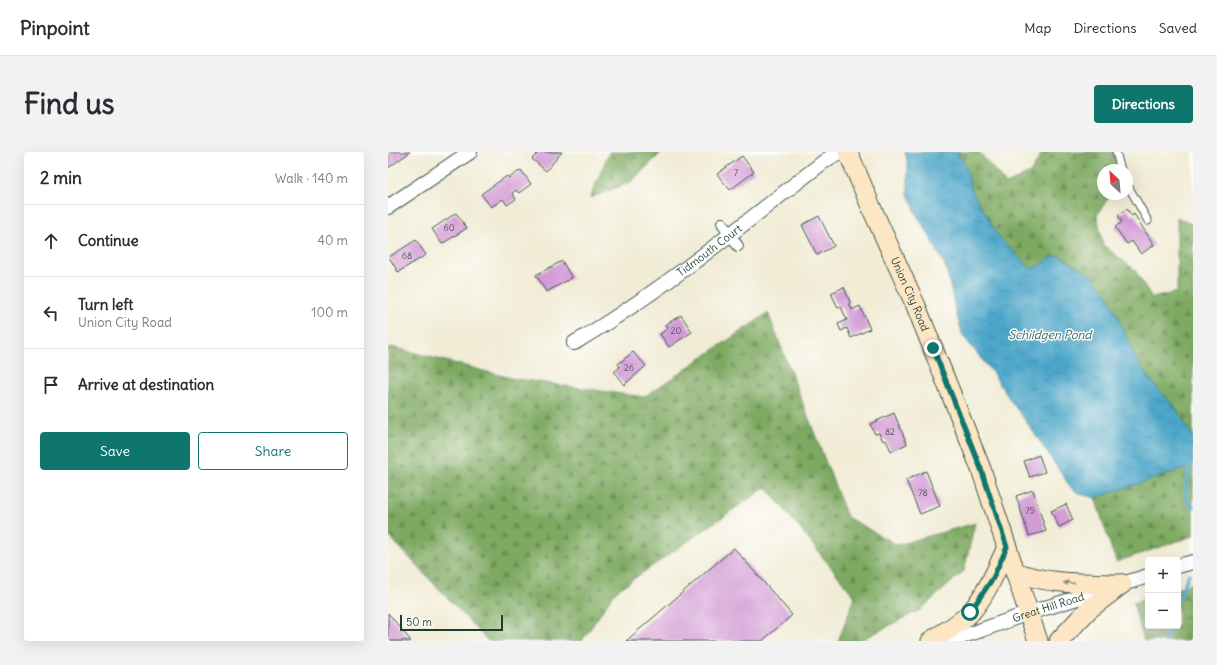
<!DOCTYPE html>
<meta charset="utf-8">
<style>
body{margin:0;font-family:Delius,sans-serif;background:#f2f2f3;color:#2b2b33}
.controls{position:absolute;right:12px;bottom:12px;display:grid;overflow:hidden;border-radius:4px;box-shadow:0 4px 16px #0002}
.controls button{width:36px;height:36px;display:grid;place-items:center;padding:0;border:0;border-bottom:1px solid #e1e1e2;background:#fff;color:#2b2b33;font:20px sans-serif}
.compass{position:absolute;left:709px;top:12px;width:36px;height:36px;border-radius:50%;background:#fff;box-shadow:0 4px 16px #0002;rotate:334deg}
.scale{position:absolute;left:12px;bottom:10px;width:103px;box-sizing:border-box;padding-left:4px;border:2px solid #1f3d34;border-top:0;font-size:11px;line-height:14px;white-space:nowrap;color:#1f3d34;-webkit-text-stroke:3px #fdfcf7;paint-order:stroke}
.stop{position:absolute;width:12px;height:12px;margin:-9px;border:3px solid #0f766e;border-radius:50%;background:#fff}
.stop.end{background:#0f766e;border-color:#fff;box-shadow:0 1px 4px #0008}
.list{margin:0;padding:0;list-style:none}
h2{display:flex;justify-content:space-between;align-items:center;height:52px;margin:0;padding:0 16px;font-size:17px}
h2 small{font-size:13px;font-weight:400;color:#7c7c81}
.list li{display:grid;grid-template-columns:26px 1fr auto;gap:12px;align-items:center;box-sizing:border-box;height:72px;padding:0 16px;border-top:1px solid #e1e1e2}
.list b{display:block;font-size:15px;white-space:nowrap}
.list p{margin:0;font-size:13px;white-space:nowrap;color:#7c7c81}
.list em{font-size:13px;font-style:normal;color:#7c7c81}
.actions{display:flex;gap:8px;padding:12px 16px}
.actions a{flex:1;padding:9px 0;border:1px solid #0f766e;border-radius:4px;text-align:center;font-size:14px;color:#0f766e}
.actions .main{background:#0f766e;color:#fff}
.icon{flex:none;width:22px;height:22px;fill:none;stroke:currentColor;stroke-width:2;stroke-linecap:round;stroke-linejoin:round}
.map{position:relative;flex:none;width:805px;height:489px;overflow:hidden;border-radius:4px}
header{display:flex;align-items:center;gap:24px;box-sizing:border-box;height:56px;padding:0 20px;background:#fff;border-bottom:1px solid #e1e1e2}
header strong{font-size:19px}
nav{display:flex;gap:22px;margin-inline-start:auto;font-size:14px}
.intro{display:flex;align-items:center;justify-content:space-between;box-sizing:border-box;height:96px;padding:0 24px}
h1{margin:0;font-size:28px}
.button{padding:10px 18px;border-radius:4px;background:#0f766e;color:#fff;font-size:14px;font-weight:700}
main{display:flex;gap:24px;padding:0 24px}
aside{flex:1;background:#fff;border-radius:4px;box-shadow:0 4px 16px #0002}
.map>svg:first-child{display:block}
</style>
<header>
<strong>Pinpoint</strong>
<nav><a>Map</a><a>Directions</a><a>Saved</a></nav>
</header>
<div class="intro"><h1>Find us</h1><a class="button">Directions</a></div>
<main>
<aside>
<h2>2 min<small>Walk · 140 m</small></h2>
<ul class="list">
<li><svg class="icon" aria-label="ahead" viewBox="0 0 24 24"><path d="M12 20V5M6 11l6-6 6 6"/></svg><div><b>Continue</b></div><em>40 m</em></li>
<li><svg class="icon" aria-label="left" viewBox="0 0 24 24"><path d="M17 20v-9H6M10 6l-5 5 5 5"/></svg><div><b>Turn left</b><p>Union City Road</p></div><em>100 m</em></li>
<li><svg class="icon" aria-label="arrive" viewBox="0 0 24 24"><path d="M6 21V4h12l-3 4 3 4H6"/></svg><div><b>Arrive at destination</b></div></li>
</ul>
<div class="actions"><a class="main">Save</a><a>Share</a></div>
</aside>
<div class="map">
<svg width="805" height="489" viewBox="0 0 805 489">
<defs>
<pattern id="forest-firs" width="22" height="20" patternUnits="userSpaceOnUse"><rect width="22" height="20" fill="#7da961"/><path d="M5 1l3.5 6h-7zM16 11l3.5 6h-7z" fill="#668b51"/></pattern>
<pattern id="water-ripples" width="26" height="14" patternUnits="userSpaceOnUse"><rect width="26" height="14" fill="#4ba6c9"/><path d="M2 4q2-2 4 0t4 0M15 11q2-2 4 0t4 0" fill="none" stroke="#3e88a4"/></pattern>
</defs>
<rect width="100%" height="100%" fill="#fdfcf7"/>
<filter id="ink" filterUnits="userSpaceOnUse"><feTurbulence type="fractalNoise" baseFrequency=".025" numOctaves="2"/><feDisplacementMap in="SourceGraphic" scale="8" xChannelSelector="R" yChannelSelector="G"/><feConvolveMatrix kernelMatrix="1 2 1 2 8 2 1 2 1" color-interpolation-filters="sRGB"/></filter>
<filter id="wash" filterUnits="userSpaceOnUse"><feTurbulence type="fractalNoise" baseFrequency=".012" numOctaves="4" result="noise"/><feDisplacementMap in="SourceGraphic" scale="16" xChannelSelector="R" yChannelSelector="G"/><feGaussianBlur stdDeviation="0.9" result="paint"/><feColorMatrix in="noise" values="0 0 0 0 0 0 0 0 0 0 0 0 0 0 0 0 0 1.4 0 .05"/><feComposite in="paint" operator="in"/></filter>
<g filter="url(#wash)">
<rect width="100%" height="100%" fill="#f1ecd6"/>
<g fill="url(#forest-firs)" stroke="#4e734a">
<polygon points="221,0 274,0 243,30 202,46"/>
<polygon points="570,0 591,0 618,32 642,21 655,0 726,0 728,18 715,18 715,42 723,42 709,63 715,93 747,118 764,146 789,140 789,65 805,73 805,285 789,258 760,225 748,207 734,176 705,124 672,104 663,105 653,113 643,117 611,85 584,39 575,9"/>
<polygon points="380,161 459,365 509,393 587,371 576,419 532,458 471,489 450,489 467,445 378,335 227,440 194,489 100,489 0,383 0,197 4,195 123,226 256,245"/>
<polygon points="805,314 805,384 728,410 707,346"/>
<polygon points="805,431 805,489 756,489 745,451 760,446 760,474 790,474 790,436"/>
</g>
<polygon fill="url(#water-ripples)" stroke="#35727e" points="517,0 569,0 578,15 584,39 611,85 643,117 653,113 663,105 672,104 705,124 720,143 748,207 760,225 789,258 805,285 805,314 707,346 692,342 683,336 640,272 622,248 604,220 575,184 568,161 558,116 541,83 530,65 520,42 520,13"/>
<g fill="none" stroke-linecap="round" stroke-linejoin="round">
<g stroke="#4ba6c9" stroke-width="4">
<polyline points="801,316 797,344 805,355"/>
<polyline points="790,448 801,422"/>
<polyline points="777,489 781,474"/>
</g>
</g>
<g id="blocks">
<g fill="#d29ad6">
<polygon points="0,0 22,0 0,16"/>
<polygon points="151,0 174,0 158,19 144,7"/>
<polygon points="354,4 366,20 342,38 329,22"/>
<polygon points="133,18 143,32 131,41 128,38 124,41 128,47 119,53 115,47 103,55 93,42 119,24 121,26"/>
<polygon points="739,57 744,64 746,62 766,93 753,102 744,89 739,92 727,75 734,70 730,63"/>
<polygon points="68,61 79,76 54,92 44,77"/>
<polygon points="431,64 446,94 429,103 414,73"/>
<polygon points="28,88 38,103 10,120 1,105"/>
<polygon points="174,109 184,126 158,140 148,123"/>
<polygon points="456,135 462,150 461,151 464,158 472,154 482,177 463,186 459,176 453,179 450,172 459,168 453,155 450,156 443,141"/>
<polygon points="293,163 304,180 281,195 272,182 280,176 277,173"/>
<polygon points="245,200 258,214 236,233 226,220 232,215 230,212"/>
<polygon points="506,261 519,292 503,299 498,288 495,289 491,281 487,282 482,272"/>
<polygon points="651,303 657,320 642,325 636,309"/>
<polygon points="538,319 552,354 532,362 518,328"/>
<polygon points="645,338 658,379 641,384 628,344"/>
<polygon points="678,352 685,368 671,375 663,359"/>
<polygon points="346,396 404,463 374,489 238,489"/>
<polygon points="0,461 23,489 0,489"/>
</g>
</g>
</g>
<g filter="url(#ink)">
<use href="#blocks" fill-opacity="0" stroke="#3e574c" stroke-width="1"/>
<g fill="none" stroke-linecap="round" stroke-linejoin="round">
<g stroke="#3e574c" stroke-width="9">
<g id="service">
<polyline points="728,0 733,18"/>
<polyline points="739,32 760,69"/>
</g>
</g>
<g stroke="#3e574c" stroke-width="12">
<polyline id="pedestrian" points="334,71 350,94"/>
</g>
<g stroke="#3e574c" stroke-width="16">
<g id="minor">
<polyline points="0,55 82,0"/>
<path id="s1" d="M186,191C276,138 356,71 438,8L451,0"/>
<polyline points="790,414 805,410"/>
<path id="s2" d="M562,489L641,461L760,424"/>
</g>
</g>
<g stroke="#3e574c" stroke-width="21">
<g id="secondary">
<path id="s3" d="M460,0L484,57L528,154L593,317L650,489"/>
<path d="M627,420C662,433 698,431 734,432"/>
<path d="M543,489C556,480 572,472 583,460C599,441 609,417 619,395"/>
<polyline points="671,489 700,458 734,432"/>
</g>
</g>
<use href="#service" stroke="#fff" stroke-width="7"/>
<use href="#pedestrian" stroke="#fff" stroke-width="10"/>
<use href="#minor" stroke="#fff" stroke-width="14"/>
<use href="#secondary" stroke="#fce6c4" stroke-width="19"/>
</g>
<defs><path id="oneway-solid" d="M-6-.8H1V-3.2L6.5 0L1 3.2V.8H-6Z"/></defs>
<use fill="#8e927c" href="#oneway-solid" transform="translate(681 431) rotate(-178)"/>
</g>
<g fill="none" stroke-linecap="round" stroke-linejoin="round" filter="url(#ink)">
<polyline stroke="#0f766e" stroke-width="5" points="545,196 593,317 619,395 605,426 582,460"/>
</g>
<g text-anchor="middle" stroke-width="3" stroke-linejoin="round" paint-order="stroke">
<g font-size="9" fill="#4c545c">
<text x="348" y="24">7</text>
<text x="61" y="79">60</text>
<text x="19" y="107">68</text>
<text x="288" y="182">20</text>
<text x="241" y="219">26</text>
<text x="502" y="283">82</text>
<text x="535" y="344">78</text>
<text x="642" y="362">75</text>
</g>
<g font-size="11" fill="#1f3d34" stroke="#fdfcf7">
<text dy="4" stroke="none"><textPath href="#s1" startOffset="164">Tidmouth Court</textPath></text>
<text dy="4" stroke="none"><textPath href="#s3" startOffset="155">Union City Road</textPath></text>
<text dy="4" stroke="none"><textPath href="#s2" startOffset="104">Great Hill Road</textPath></text>
</g>
<g font-size="12" font-style="italic" fill="#2e6268" stroke="#fdfcf7">
<text x="662" y="187">Schildgen Pond</text>
</g>
</g>
</svg>
<div class="controls">
<button>+</button>
<button>−</button>
</div>
<svg class="compass" viewBox="-18 -18 36 36"><path d="M0-13l5 13h-10z" fill="#e53935"/><path d="M0 13l5-13h-10z" fill="#7c7c81"/></svg>
<div class="scale">50 m</div>
<div class="stop" style="left:582px;top:460px"></div>
<div class="stop end" style="left:545px;top:196px"></div>
</div>
</main>
